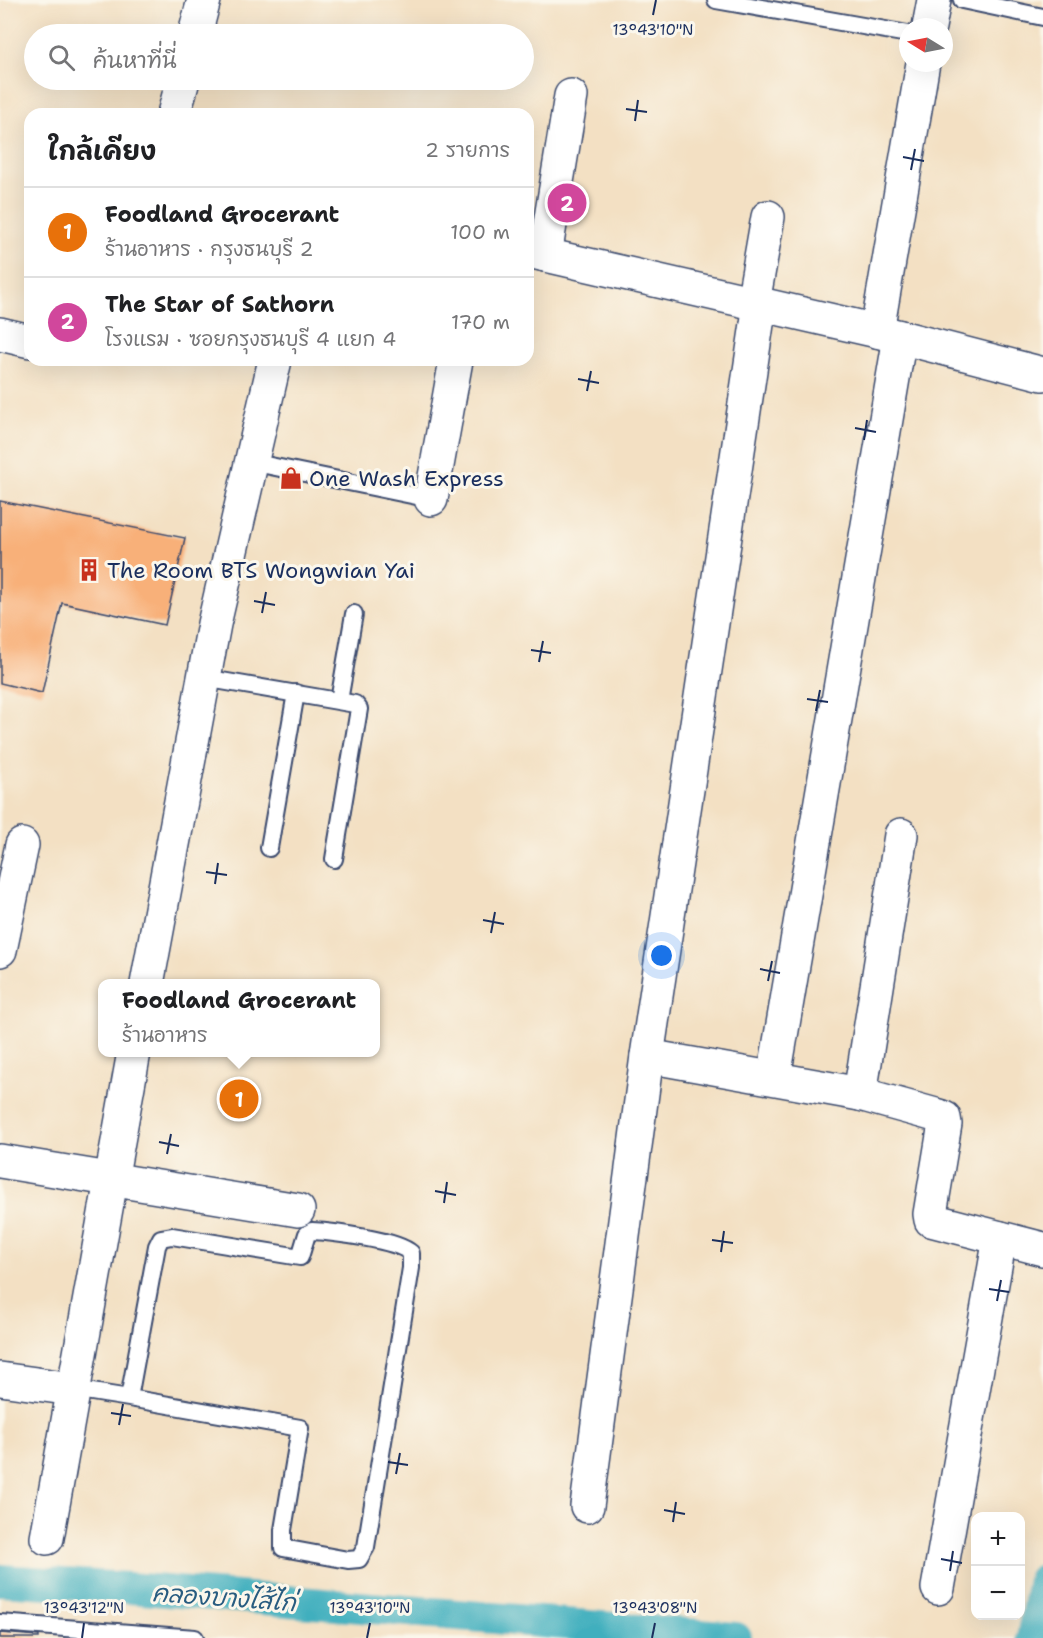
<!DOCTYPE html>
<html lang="th">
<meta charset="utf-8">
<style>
body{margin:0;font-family:"Shantell Sans","Playpen Sans Thai",sans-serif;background:#f6f6f6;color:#202124}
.controls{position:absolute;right:18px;bottom:18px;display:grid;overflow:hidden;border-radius:12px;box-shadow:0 6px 24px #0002}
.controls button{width:54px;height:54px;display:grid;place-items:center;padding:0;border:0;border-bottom:2px solid #e0e0e0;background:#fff;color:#202124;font:30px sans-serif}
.compass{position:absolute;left:899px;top:18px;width:54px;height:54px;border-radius:50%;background:#fff;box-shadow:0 6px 24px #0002;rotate:280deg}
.you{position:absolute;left:662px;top:956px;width:21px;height:21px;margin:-15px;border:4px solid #fff;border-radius:50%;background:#1a73e8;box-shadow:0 0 0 9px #1a73e833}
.badge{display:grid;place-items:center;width:39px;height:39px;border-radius:50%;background:#2563eb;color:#fff;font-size:20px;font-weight:700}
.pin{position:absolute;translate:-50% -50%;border:3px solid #fff;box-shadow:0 2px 6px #0006}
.popup{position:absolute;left:98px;top:979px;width:282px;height:78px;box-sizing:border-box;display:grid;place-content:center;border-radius:12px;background:#fff;filter:drop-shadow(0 2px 4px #0005);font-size:20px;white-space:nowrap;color:#757577}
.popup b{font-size:22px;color:#202124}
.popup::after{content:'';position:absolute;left:50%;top:100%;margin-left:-12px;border:12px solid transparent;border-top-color:#fff}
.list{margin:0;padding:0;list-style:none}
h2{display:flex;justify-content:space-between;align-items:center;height:78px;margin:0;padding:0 24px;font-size:26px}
h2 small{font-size:20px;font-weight:400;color:#757577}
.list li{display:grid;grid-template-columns:39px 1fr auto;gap:18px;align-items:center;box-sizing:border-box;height:90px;padding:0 24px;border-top:2px solid #e0e0e0}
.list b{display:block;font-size:22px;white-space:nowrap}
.list p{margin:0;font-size:20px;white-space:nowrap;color:#757577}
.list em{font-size:20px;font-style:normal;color:#757577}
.icon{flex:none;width:33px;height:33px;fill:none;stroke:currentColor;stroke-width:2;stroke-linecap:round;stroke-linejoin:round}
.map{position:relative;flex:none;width:1043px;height:1638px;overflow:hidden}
.search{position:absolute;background:#fff;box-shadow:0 6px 24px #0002;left:24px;top:24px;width:510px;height:66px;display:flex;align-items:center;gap:15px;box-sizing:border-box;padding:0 21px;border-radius:33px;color:#757577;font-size:22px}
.panel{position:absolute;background:#fff;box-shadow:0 6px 24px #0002;left:24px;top:108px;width:510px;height:258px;border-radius:18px}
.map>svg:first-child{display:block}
</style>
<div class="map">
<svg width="1043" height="1638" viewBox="0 0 1043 1638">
<rect width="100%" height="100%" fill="#fbf7ec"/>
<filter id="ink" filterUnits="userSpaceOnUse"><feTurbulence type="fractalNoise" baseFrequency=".0167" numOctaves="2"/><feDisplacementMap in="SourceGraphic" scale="12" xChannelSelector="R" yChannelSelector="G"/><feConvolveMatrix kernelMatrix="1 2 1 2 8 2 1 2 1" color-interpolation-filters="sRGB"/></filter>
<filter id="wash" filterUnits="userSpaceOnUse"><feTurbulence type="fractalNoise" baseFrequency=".008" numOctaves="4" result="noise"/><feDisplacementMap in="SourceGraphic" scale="24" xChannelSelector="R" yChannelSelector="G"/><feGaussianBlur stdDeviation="1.35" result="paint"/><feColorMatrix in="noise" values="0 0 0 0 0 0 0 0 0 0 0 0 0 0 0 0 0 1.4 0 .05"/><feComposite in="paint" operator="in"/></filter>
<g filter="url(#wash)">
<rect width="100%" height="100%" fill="#f3e0c3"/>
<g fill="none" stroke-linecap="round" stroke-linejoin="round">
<g stroke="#41afbe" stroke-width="32">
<polyline points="0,1580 129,1588 736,1638"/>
<polyline points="1032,1638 1043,1580"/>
</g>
</g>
<g id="blocks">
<g fill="#f8b079">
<polygon points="0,501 185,538 165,625 62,603 42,693 0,683"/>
<polygon points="0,1633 39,1636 39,1638 0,1638"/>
</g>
</g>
</g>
<g filter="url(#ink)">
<use href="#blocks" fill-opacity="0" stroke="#3b4a6d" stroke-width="1.5"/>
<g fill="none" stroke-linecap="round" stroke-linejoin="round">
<g stroke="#3b4a6d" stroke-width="20">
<g id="lane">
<polyline points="716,0 908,34"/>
<polyline points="962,0 1043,17"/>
<polyline points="251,462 431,499"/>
<polyline points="204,678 355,704 359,709 334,859"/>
<polyline points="339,701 354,614"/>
<polyline points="269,848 296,693"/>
<path d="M73,1389L129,1398L157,1246L161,1238L172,1236L300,1257L307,1234L312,1231C332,1232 398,1240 411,1253V1268L366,1547L359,1559L348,1560L283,1548V1530L300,1428L129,1398"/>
<polyline points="0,1623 195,1638"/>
</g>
</g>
<g stroke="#3b4a6d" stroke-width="36">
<g id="street">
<polyline points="929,27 934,0"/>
<polyline points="195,34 204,0"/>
<polyline points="174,114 183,80"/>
<polyline points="528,251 877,331 1043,374"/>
<polyline points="545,255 571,96"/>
<polyline points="753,303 768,217"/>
<polyline points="877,331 923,63"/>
<polyline points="0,334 30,341"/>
<polyline points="431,499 456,360"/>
<polyline points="0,950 22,845"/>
<polyline points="147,984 214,624 275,360"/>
<polyline points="647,1056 860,1094 939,1116 944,1118 945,1124 930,1214 931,1220 1043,1249"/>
<polyline points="774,1077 900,337"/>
<polyline points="860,1094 901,835"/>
<polyline points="0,1161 298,1210"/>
<polyline points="0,1379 73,1389"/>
<polyline points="587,1506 647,1056 760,304"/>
<polyline points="47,1538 134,1052"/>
<polyline points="938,1588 1000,1238"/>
</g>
</g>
<use href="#lane" stroke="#fff" stroke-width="16"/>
<use href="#street" stroke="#fff" stroke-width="33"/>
</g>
</g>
<path fill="none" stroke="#1b2f5e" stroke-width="2" d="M653,15L656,0M626,109L647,112M635,121L638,100M903,157L924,161M911,170L915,149M578,379L599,383M587,391L591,371M855,428L876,432M864,440L867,420M254,601L275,605M262,613L266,592M531,650L551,653M539,662L543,641M807,699L828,702M816,711L820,690M206,872L227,875M215,884L218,863M483,920L504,924M491,933L495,912M760,969L780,973M768,981L772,961M159,1142L179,1146M167,1154L171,1134M435,1191L456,1195M444,1203L447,1182M712,1240L733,1243M721,1252L724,1231M989,1289L1009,1292M997,1301L1001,1280M111,1413L131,1416M119,1425L123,1404M388,1462L408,1465M396,1474L400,1453M664,1510L685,1514M673,1522L676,1502M941,1559L962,1563M950,1571L953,1551M82,1638L84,1623M367,1638L370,1623M652,1638L655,1623"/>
<defs>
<g id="shop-bare" transform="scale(1.8)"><path d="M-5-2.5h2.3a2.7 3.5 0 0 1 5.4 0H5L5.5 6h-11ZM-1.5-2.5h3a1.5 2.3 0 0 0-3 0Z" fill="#c8321e" stroke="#fbf7ec" stroke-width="2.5" paint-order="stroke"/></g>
<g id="building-bare" transform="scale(1.8)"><path d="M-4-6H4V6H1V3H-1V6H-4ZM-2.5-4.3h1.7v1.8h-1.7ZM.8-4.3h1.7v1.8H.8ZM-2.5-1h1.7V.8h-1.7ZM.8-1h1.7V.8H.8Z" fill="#c8321e" stroke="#fbf7ec" stroke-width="2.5" paint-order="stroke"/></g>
</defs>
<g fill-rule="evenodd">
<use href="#shop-bare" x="291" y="478"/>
<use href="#building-bare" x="89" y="570"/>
</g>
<g text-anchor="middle" stroke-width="6" stroke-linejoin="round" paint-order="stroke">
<g font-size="22" fill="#1b2f5e" stroke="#fbf7ec" text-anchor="start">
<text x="309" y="486">One Wash Express</text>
<text x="107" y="578">The Room BTS Wongwian Yai</text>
</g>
<g font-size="24" font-style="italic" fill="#285c80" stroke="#fbf7ec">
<text transform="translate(224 1598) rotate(4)" y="8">คลองบางไส้ไก่</text>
</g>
</g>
<g font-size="15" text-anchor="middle" fill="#1b2f5e" stroke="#fbf7ec" stroke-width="6" stroke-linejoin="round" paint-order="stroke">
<text x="653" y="35">13°43'10"N</text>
<text x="84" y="1613">13°43'12"N</text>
<text x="370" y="1613">13°43'10"N</text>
<text x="655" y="1613">13°43'08"N</text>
</g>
</svg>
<div class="controls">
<button>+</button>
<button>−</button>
</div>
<svg class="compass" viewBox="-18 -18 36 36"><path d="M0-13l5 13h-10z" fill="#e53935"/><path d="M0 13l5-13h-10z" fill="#757577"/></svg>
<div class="you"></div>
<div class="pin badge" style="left:239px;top:1099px;background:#e8710a">1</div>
<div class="popup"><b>Foodland Grocerant</b>ร้านอาหาร</div>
<div class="pin badge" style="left:567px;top:203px;background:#d1479c">2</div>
<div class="search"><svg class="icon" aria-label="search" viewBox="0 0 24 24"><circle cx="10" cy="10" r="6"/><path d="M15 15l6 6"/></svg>ค้นหาที่นี่</div>
<section class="panel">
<h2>ใกล้เคียง<small>2 รายการ</small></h2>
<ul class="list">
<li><span class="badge" style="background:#e8710a">1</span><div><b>Foodland Grocerant</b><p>ร้านอาหาร · กรุงธนบุรี 2</p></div><em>100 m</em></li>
<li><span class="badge" style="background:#d1479c">2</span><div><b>The Star of Sathorn</b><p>โรงแรม · ซอยกรุงธนบุรี 4 แยก 4</p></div><em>170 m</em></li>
</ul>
</section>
</div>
